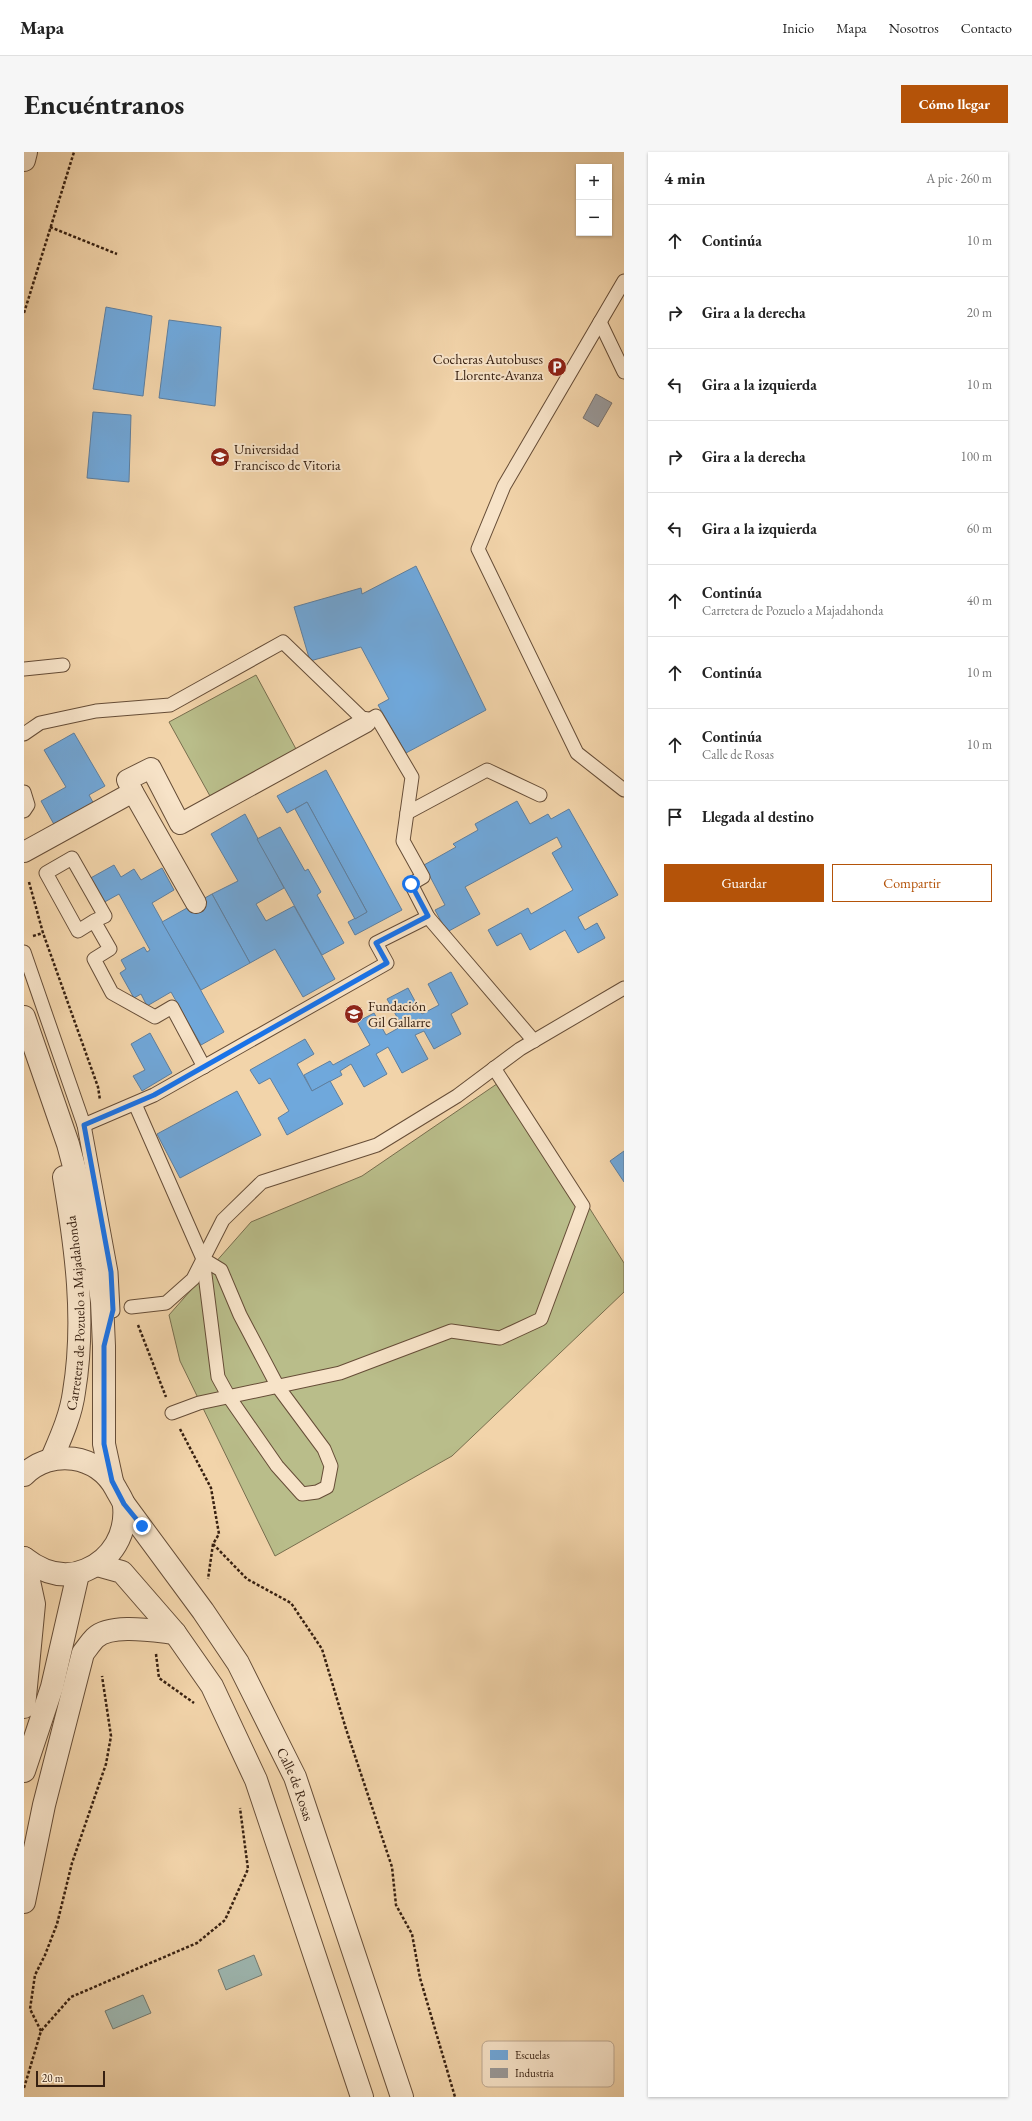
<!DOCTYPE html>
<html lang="es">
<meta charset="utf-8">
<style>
body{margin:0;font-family:"EB Garamond",serif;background:#f6f6f6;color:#222}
.controls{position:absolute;right:12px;top:12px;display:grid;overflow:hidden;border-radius:0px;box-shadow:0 1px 3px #0004}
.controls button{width:36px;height:36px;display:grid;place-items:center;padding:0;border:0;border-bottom:1px solid #e0e0e0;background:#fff;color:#222;font:20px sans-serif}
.scale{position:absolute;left:12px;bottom:10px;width:69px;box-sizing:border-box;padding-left:4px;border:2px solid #372011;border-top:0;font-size:11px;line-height:14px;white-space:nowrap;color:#372011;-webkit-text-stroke:3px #f7e3c8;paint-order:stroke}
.stop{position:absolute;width:12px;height:12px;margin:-9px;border:3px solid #1a73e8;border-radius:50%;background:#fff}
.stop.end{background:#1a73e8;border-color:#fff;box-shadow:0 1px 4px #0008}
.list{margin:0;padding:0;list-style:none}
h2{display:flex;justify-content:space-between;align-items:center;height:52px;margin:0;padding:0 16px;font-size:17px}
h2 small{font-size:13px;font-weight:400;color:#767676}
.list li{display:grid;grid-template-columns:26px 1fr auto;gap:12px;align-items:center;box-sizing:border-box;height:72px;padding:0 16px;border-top:1px solid #e0e0e0}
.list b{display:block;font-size:15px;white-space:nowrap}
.list p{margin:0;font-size:13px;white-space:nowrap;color:#767676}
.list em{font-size:13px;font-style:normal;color:#767676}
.actions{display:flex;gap:8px;padding:12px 16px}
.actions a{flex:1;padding:9px 0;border:1px solid #b45309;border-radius:0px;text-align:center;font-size:14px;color:#b45309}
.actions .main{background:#b45309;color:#fff}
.icon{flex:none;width:22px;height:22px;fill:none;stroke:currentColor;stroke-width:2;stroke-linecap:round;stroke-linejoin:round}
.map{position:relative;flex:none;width:600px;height:1945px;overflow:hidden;border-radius:0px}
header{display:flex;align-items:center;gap:24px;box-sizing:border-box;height:56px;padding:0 20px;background:#fff;border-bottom:1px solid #e0e0e0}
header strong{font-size:19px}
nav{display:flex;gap:22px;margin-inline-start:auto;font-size:14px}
.intro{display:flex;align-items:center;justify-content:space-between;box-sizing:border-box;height:96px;padding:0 24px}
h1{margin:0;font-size:28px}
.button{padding:10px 18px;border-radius:0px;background:#b45309;color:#fff;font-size:14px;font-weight:700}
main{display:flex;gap:24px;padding:0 24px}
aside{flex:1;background:#fff;border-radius:0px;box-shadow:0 1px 3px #0004}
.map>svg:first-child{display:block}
</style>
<header>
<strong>Mapa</strong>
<nav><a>Inicio</a><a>Mapa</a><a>Nosotros</a><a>Contacto</a></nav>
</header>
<div class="intro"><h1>Encuéntranos</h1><a class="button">Cómo llegar</a></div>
<main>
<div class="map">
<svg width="600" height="1945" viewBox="0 0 600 1945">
<rect width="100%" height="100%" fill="#f2d4aa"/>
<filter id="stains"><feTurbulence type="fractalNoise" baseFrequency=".005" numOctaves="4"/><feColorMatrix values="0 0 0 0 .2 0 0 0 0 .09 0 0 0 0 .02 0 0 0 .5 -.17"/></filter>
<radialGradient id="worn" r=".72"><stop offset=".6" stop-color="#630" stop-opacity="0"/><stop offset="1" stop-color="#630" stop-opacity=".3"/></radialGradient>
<g fill="#b9bd8a" stroke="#786e4e">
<polygon points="232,523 272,597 186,644 145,570"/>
<polygon points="483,925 600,1111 600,1140 428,1304 251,1404 156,1209 145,1163 227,1070 338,1024"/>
</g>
<g fill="#9db7b1" stroke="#747b71">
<polygon points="230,1803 238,1823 202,1838 194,1818"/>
<polygon points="119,1843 127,1861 89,1877 81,1859"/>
</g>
<g fill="#6fa8dc" stroke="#5e7f9f">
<polygon points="82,155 128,164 119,244 69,237"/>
<polygon points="145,168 197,175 191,254 135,246"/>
<polygon points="69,260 107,263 105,330 63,326"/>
<polygon points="392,414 462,558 382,601 354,553 365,547 337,495 286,509 270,455 337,436 338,442"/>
<polygon points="50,581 81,634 65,643 71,654 32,676 17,649 42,635 20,598"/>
<polygon points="302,618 378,758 331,783 324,770 343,760 283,650 263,661 253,644"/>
<polygon points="493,649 506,672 524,662 527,667 545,657 594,743 554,765 561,778 573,771 581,786 554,801 541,778 506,798 497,781 473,794 464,778 504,756 507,762 549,738 528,701 538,695 533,685 441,735 456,762 423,780 411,758 421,753 400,713 432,695 429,692 454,678 451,672"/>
<polygon points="283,650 343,760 331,767 271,657"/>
<polygon points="221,662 260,736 232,752 242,769 270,754 311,827 279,845 251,797 226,811 188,742 214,729 187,682"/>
<polygon points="256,675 281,719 284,717 297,740 293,743 320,791 298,803 233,687"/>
<polygon points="90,713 97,725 110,717 117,728 138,716 150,738 128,751 200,880 177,893 147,840 123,854 117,842 110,846 96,821 102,817 97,808 120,795 123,800 126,798 95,742 77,752 63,728"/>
<polygon points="188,742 226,811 177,838 138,770"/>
<polygon points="427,820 444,852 427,862 437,882 410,897 400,879 391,883 404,907 378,921 364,895 352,902 363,922 340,935 327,912 316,919 318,923 288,939 280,923 306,909 309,913 346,893 333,870 350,861 362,883 378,874 363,847 384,836 398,862 415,853 404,832"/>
<polygon points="126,881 148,921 118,939 109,924 121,918 107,892"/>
<polygon points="281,887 290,902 273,912 288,939 306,929 319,952 263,983 254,966 265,959 246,926 235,932 226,918"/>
<polygon points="213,939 237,983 156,1026 133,982"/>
<polygon points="600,999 600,1030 586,1009"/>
</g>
<polygon fill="#999" stroke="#7c7570" points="572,242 588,251 574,275 559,266"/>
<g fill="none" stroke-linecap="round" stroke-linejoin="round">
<g stroke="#664d37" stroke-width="15">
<g id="service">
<polyline points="600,129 480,334 454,397 553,601 600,638"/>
<polyline points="576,170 600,220"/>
<polyline points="0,517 39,513"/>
<polyline points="0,582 16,571 72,559 146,553 259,490 342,570 352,564 388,625 379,689 399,725 387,732 404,765 352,791 363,811 130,943 60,973"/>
<polyline points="0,640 4,653 0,659"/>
<polyline points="383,661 463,618 516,643"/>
<polyline points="404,765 510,889"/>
<polyline points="70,769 54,779 22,721 48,706 81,764 70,769 86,797 70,807 88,841 131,865 148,855 180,915"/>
<polyline points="0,800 60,973 87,1120 89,1159"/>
<polyline points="111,952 179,1107 194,1225 205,1245 253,1314 278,1342 293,1340 303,1335 307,1314 300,1297 254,1235 216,1163 197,1118 179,1107"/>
<polyline points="107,1155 142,1151 169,1127 199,1068 238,1030 353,993 433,944 496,897 600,836"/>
<polyline points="148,1261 175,1251 316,1221 427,1179 476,1186 517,1167 559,1054 470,916"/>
</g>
</g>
<g stroke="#664d37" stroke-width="22">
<g id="pedestrian">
<polyline points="109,640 172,751"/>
<polyline points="0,700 109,640 103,628 127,616 156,672 342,570"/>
</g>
</g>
<g stroke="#664d37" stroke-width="24">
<g id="minor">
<path id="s1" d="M100,1352L179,1459L214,1511L271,1625L378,1945"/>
<polyline points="73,1413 98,1420 151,1481 188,1534 232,1628 338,1945"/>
</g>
</g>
<g stroke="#664d37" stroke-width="24">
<g id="tertiary">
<polyline points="0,8 2,0"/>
<polyline points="0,865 44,992 64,1067 71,1102 78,1150 80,1194 80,1292 88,1329"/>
<path id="s2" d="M28,1306C37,1285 47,1263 50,1240C62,1168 52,1096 40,1025"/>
<path d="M0,1323C27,1296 74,1302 92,1337C94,1341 99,1348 100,1353C103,1382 88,1407 62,1418C39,1428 18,1420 0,1406"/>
<polyline points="0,1406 10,1452 0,1555"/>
<polyline points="0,1619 28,1535 54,1422"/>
<path d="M0,1750L20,1653L59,1501C63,1496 67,1490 71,1486C87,1471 131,1479 151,1481"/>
</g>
</g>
<g stroke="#372011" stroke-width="2.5" stroke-dasharray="3 2" stroke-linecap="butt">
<polyline points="26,75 93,102"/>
<polyline points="0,161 50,0"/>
<polyline points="5,730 19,781 74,935 76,948"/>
<polyline points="9,784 19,781"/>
<polyline points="114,1173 142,1245"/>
<polyline points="156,1277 187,1336 195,1382 189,1392 184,1427"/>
<polyline points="189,1392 223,1427 267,1451 298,1497 322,1577 368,1715 372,1753 388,1782 396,1826 431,1945"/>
<polyline points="132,1502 135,1526 170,1551"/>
<polyline points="17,1879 6,1857 11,1823 21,1803 33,1772 48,1711 82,1612 87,1584 78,1524"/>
<polyline points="0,1936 17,1879 47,1845 173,1791 201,1768 224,1717 216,1656"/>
</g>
<use href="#service" stroke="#f7e3c8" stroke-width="13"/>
<use href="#pedestrian" stroke="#f7e3c8" stroke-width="20"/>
<use href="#minor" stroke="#f7e3c8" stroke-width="22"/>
<use href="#tertiary" stroke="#f7e3c8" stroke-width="22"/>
</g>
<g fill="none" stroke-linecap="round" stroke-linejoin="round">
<polyline stroke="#1a73e8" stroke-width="5" points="118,1374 100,1352 88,1329 80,1292 80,1194 89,1158 87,1120 60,973 130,943 363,811 352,791 404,764 387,732"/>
</g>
<defs>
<g id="parking-disc" transform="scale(1)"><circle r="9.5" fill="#8f2418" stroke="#f7e3c8"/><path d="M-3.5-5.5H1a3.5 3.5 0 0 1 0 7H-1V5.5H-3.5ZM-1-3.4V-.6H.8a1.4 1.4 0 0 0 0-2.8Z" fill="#fff"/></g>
<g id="university-disc" transform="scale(1)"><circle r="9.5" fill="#8f2418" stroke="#f7e3c8"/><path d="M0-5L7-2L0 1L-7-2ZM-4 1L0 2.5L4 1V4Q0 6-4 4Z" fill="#fff"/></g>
<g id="school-disc" transform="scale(1)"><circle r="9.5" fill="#8f2418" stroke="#f7e3c8"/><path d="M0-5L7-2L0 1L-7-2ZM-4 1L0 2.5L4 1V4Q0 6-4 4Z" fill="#fff"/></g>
</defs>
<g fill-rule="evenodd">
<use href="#parking-disc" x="533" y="215"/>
<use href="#university-disc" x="196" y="305"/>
<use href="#school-disc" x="330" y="862"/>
</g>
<g text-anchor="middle" stroke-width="4" stroke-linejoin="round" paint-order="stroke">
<g font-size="14" fill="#372011" stroke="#f7e3c8" text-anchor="start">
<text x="519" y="212" text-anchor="end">Cocheras Autobuses<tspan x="519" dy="16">Llorente-Avanza</tspan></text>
<text x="210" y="302">Universidad<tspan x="210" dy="16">Francisco de Vitoria</tspan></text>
<text x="344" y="859">Fundación<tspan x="344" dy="16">Gil Gallarre</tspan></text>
</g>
<g font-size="14" fill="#372011" stroke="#f7e3c8">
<text dy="5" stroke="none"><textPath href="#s2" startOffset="149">Carretera de Pozuelo a Majadahonda</textPath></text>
<text dy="5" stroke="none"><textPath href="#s1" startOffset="330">Calle de Rosas</textPath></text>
</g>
</g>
<rect x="458" y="1889" width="132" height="46" rx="6" fill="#f7e3c8" stroke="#bda891" stroke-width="1"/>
<rect x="466" y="1898" width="18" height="10" fill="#6fa8dc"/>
<rect x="466" y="1916" width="18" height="10" fill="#999"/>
<g font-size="11" fill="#372011">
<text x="491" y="1907">Escuelas</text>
<text x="491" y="1925">Industria</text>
</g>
<rect width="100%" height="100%" filter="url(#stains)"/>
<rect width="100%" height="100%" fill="url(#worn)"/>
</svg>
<div class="controls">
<button>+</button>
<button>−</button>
</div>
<div class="scale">20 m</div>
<div class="stop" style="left:387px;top:732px"></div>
<div class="stop end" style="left:118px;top:1374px"></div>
</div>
<aside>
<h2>4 min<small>A pie · 260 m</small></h2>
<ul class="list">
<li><svg class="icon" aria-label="ahead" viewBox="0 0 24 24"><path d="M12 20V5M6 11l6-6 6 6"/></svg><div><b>Continúa</b></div><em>10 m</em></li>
<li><svg class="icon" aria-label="right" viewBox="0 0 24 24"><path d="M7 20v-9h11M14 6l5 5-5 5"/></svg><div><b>Gira a la derecha</b></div><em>20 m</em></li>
<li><svg class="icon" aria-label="left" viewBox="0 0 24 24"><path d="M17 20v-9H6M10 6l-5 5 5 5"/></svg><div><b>Gira a la izquierda</b></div><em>10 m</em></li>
<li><svg class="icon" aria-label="right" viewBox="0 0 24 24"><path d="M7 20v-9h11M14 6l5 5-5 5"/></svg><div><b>Gira a la derecha</b></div><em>100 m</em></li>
<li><svg class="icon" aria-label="left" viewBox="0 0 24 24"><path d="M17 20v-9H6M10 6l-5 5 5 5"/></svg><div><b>Gira a la izquierda</b></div><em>60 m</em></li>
<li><svg class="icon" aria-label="ahead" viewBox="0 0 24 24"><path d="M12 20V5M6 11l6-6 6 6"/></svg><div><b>Continúa</b><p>Carretera de Pozuelo a Majadahonda</p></div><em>40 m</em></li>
<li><svg class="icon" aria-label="ahead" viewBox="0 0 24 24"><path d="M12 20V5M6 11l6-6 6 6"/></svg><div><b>Continúa</b></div><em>10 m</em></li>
<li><svg class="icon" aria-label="ahead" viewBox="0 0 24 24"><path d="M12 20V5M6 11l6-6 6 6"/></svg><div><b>Continúa</b><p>Calle de Rosas</p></div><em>10 m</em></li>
<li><svg class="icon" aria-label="arrive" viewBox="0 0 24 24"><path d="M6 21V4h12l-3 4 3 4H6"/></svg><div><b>Llegada al destino</b></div></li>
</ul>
<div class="actions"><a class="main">Guardar</a><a>Compartir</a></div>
</aside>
</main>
